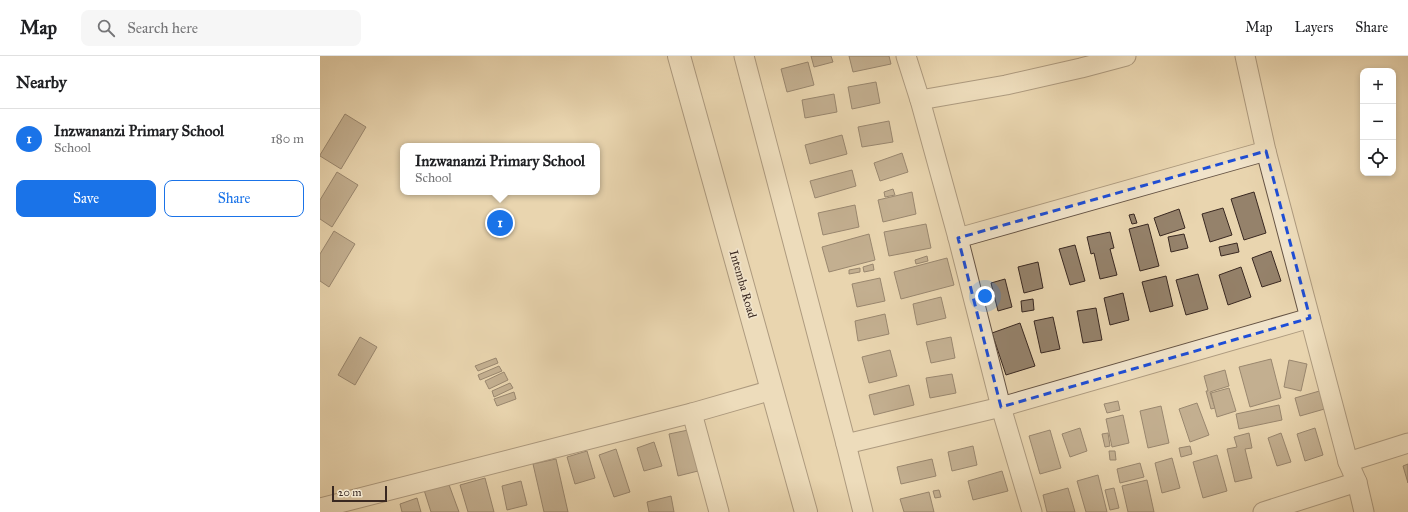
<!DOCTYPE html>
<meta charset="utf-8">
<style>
body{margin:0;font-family:"IM FELL Great Primer",serif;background:#f6f6f6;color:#202124}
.controls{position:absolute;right:12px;top:12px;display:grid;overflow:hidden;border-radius:8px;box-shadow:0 2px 6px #0003}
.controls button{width:36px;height:36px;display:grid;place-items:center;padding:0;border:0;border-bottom:1px solid #e0e0e0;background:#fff;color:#202124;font:20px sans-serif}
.scale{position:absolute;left:12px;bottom:10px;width:55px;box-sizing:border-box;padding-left:4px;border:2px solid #392821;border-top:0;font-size:11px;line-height:14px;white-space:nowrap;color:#392821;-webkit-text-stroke:3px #f1e4cb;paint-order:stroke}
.you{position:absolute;left:665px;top:240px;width:14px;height:14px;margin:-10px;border:3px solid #fff;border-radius:50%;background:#1a73e8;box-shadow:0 0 0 6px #1a73e833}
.badge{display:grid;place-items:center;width:26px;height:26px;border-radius:50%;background:#1a73e8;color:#fff;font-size:13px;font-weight:700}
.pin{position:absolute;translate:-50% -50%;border:2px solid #fff;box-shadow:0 1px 4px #0006}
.popup{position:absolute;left:80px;top:87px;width:200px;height:52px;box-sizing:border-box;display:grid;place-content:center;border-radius:8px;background:#fff;filter:drop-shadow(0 1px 3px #0005);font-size:13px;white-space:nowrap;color:#757577}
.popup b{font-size:15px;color:#202124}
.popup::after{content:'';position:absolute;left:50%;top:100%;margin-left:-8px;border:8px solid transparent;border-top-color:#fff}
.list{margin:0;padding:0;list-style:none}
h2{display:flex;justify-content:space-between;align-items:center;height:52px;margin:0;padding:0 16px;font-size:17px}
h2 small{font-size:13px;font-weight:400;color:#757577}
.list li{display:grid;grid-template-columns:26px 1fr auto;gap:12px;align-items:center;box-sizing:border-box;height:60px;padding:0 16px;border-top:1px solid #e0e0e0}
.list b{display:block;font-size:15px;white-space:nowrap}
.list p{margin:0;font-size:13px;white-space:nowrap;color:#757577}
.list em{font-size:13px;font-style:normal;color:#757577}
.actions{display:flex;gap:8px;padding:12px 16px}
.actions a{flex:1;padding:9px 0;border:1px solid #1a73e8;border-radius:8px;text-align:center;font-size:14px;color:#1a73e8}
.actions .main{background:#1a73e8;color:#fff}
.icon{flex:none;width:22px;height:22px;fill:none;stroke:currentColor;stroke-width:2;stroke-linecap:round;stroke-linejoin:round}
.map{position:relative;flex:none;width:1088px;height:456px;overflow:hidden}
header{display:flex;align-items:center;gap:24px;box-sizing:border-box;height:56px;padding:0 20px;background:#fff;border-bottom:1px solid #e0e0e0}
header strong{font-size:19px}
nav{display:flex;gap:22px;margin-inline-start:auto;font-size:14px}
.search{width:280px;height:36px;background:#f6f6f6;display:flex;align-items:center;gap:10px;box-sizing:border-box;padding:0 14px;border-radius:8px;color:#757577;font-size:15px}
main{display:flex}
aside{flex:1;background:#fff}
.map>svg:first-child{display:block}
</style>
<header>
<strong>Map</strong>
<div class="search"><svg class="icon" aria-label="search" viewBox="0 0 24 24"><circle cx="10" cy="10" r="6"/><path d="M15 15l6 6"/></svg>Search here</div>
<nav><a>Map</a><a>Layers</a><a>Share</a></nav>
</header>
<main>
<aside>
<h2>Nearby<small></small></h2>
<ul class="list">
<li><span class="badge">1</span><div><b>Inzwananzi Primary School</b><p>School</p></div><em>180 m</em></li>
</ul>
<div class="actions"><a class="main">Save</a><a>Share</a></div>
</aside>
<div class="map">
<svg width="1088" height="456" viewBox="0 0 1088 456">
<rect width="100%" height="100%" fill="#e9d5af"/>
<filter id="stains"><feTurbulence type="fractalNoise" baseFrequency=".005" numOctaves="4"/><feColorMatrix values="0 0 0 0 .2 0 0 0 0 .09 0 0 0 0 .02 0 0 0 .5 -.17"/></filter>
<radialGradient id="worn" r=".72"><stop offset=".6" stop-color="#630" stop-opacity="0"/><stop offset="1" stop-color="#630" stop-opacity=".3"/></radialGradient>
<g fill="#95826b" stroke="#392821">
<polygon points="491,0 511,0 513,6 494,11"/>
<polygon points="529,0 569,0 571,8 533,16"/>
<polygon points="488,6 494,29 467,36 461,13"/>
<polygon points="556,26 560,47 532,53 528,31"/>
<polygon points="514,38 517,56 485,62 482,44"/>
<polygon points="25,58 46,71 21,113 0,100 0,99"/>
<polygon points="569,65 573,86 542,91 538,71"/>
<polygon points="522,79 527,98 490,108 485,89"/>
<polygon points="582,97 588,116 560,125 554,107"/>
<polygon points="532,114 536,130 495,142 490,125"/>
<polygon points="17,116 38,129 12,171 0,163 0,144"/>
<polygon points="573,133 575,139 565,141 564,136"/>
<polygon points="592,136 596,158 563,166 558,144"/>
<polygon points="934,136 946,177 924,184 911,143"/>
<polygon points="535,149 539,171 503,179 498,157"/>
<polygon points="903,152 912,179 890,186 882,158"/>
<polygon points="859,153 865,172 840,180 834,162"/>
<polygon points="814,158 817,167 812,168 809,159"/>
<polygon points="606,168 611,192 569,200 564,176"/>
<polygon points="828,168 839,210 820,215 809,173"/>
<polygon points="14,175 35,188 9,231 0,225 0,198"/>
<polygon points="790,176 794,192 790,193 797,219 780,223 774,197 771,198 767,181"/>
<polygon points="549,178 555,204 509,216 502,191"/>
<polygon points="864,178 868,192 851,196 848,181"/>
<polygon points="917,187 919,196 901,200 899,191"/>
<polygon points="755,189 765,225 750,229 739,193"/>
<polygon points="951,195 961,225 942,231 932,202"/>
<polygon points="607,200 608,205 596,208 595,204"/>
<polygon points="627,202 634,229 581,243 574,216"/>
<polygon points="718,206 723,232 704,237 698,211"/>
<polygon points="553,208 554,214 544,216 543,211"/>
<polygon points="921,211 931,241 908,249 899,219"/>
<polygon points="540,212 540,216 529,218 529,214"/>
<polygon points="878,218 888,253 866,259 856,224"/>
<polygon points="846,220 853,250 830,256 822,226"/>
<polygon points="560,222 565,245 537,251 532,228"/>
<polygon points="685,223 692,251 678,255 671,227"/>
<polygon points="803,237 809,264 790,269 784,242"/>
<polygon points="621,241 626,262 597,269 593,248"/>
<polygon points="713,243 714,254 702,256 701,245"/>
<polygon points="776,252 782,284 763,287 757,255"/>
<polygon points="565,258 569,278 538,285 535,265"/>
<polygon points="733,261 740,293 721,297 714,265"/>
<polygon points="700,267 715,310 686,319 672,277"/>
<polygon points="40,281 57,291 35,329 18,319"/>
<polygon points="631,281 635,302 611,307 606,286"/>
<polygon points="570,294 577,320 549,327 542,301"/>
<polygon points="176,302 178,307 158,315 155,310"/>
<polygon points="951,303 961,342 930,351 919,311"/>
<polygon points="969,304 987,308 981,335 964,331"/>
<polygon points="179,310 182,315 160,324 158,319"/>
<polygon points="905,314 909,330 890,336 895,352 891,353 886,335 888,335 884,320"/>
<polygon points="184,316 188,324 169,333 165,325"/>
<polygon points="632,318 636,337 610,342 606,322"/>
<polygon points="190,327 193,332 174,341 172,335"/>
<polygon points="589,329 594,349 554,359 549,339"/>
<polygon points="909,332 916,355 897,361 891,337"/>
<polygon points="1003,334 1008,352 980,360 975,342"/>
<polygon points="194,336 196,343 177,350 174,343"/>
<polygon points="798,345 800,354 787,357 784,348"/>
<polygon points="877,347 889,379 870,386 859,353"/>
<polygon points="959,349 962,364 919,373 916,358"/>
<polygon points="841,350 849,387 828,392 820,355"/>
<polygon points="803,359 809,387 792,391 786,363"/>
<polygon points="760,372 767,395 750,401 742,378"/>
<polygon points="995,372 1003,399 985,405 977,378"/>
<polygon points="373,373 382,414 358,420 349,378"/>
<polygon points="730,374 741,412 720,418 709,380"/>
<polygon points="788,377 790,390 785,391 782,378"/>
<polygon points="929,377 932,392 925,393 932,422 915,426 907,393 917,391 914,381"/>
<polygon points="961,377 971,406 957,410 948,382"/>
<polygon points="334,386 342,410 324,415 317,392"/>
<polygon points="653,390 657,409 632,415 628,396"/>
<polygon points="870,390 872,398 861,401 859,392"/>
<polygon points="296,393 310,436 294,441 279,399"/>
<polygon points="267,395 275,422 255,428 247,401"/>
<polygon points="789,395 795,395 796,404 790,404"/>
<polygon points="897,399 907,435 883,442 873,406"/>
<polygon points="852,402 860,432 842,437 835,407"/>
<polygon points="236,403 248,456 224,456 213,408"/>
<polygon points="612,403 616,420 581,428 577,411"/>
<polygon points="820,407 824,421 800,427 797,413"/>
<polygon points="1088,408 1088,427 1083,410"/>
<polygon points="682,415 688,435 653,444 648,425"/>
<polygon points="778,419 787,456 766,456 757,425"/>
<polygon points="165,422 174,456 148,456 140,429"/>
<polygon points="827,424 834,456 808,456 802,430"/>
<polygon points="201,425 207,449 187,454 182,430"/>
<polygon points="128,426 139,456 111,456 104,434"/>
<polygon points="748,432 755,456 727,456 723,439"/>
<polygon points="794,432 799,452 790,454 785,434"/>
<polygon points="619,434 621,441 615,442 613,435"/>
<polygon points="609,436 614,456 584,456 580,443"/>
<polygon points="351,440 354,456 329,456 327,446"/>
<polygon points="97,442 101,456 82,456 80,448"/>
</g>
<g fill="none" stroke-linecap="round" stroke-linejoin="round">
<g stroke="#655344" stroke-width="21">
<g id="minor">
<polyline points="424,0 526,388 543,456"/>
<polyline points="586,0 600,44 638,182 681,351 712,456"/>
<polyline points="925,0 946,95 1028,406 1037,426 1044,456"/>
<polyline points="600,44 686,29 761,12 806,0"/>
<polyline points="638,182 946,95"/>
<polyline points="372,357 399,456"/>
<polyline points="526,388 681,351 990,262"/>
<polyline points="1028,406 1088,387"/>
<polyline points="0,452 372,357 452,334"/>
<polyline points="943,456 1037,426"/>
</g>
</g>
<g stroke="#655344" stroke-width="24">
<polyline id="tertiary" points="359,0 486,456"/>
</g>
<use href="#minor" stroke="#f1e4cb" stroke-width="19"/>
<use href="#tertiary" stroke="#f1e4cb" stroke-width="22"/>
</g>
<path d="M0 0H1088V456H0ZM946,95L990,262L681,351L638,182Z" fill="#e9d5af" fill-opacity=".55" fill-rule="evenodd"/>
<path fill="none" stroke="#1d4ed8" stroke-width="3" stroke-dasharray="8 5" stroke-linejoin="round" d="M946,95L990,262L681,351L638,182Z"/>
<g text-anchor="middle" stroke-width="3.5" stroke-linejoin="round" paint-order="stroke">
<g font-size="12" fill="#392821" stroke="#f1e4cb">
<text transform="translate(423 228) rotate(74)" y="4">Intemba Road</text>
</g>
</g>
<rect width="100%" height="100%" filter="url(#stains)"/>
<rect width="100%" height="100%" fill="url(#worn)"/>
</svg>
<div class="controls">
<button>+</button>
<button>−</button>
<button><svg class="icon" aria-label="locate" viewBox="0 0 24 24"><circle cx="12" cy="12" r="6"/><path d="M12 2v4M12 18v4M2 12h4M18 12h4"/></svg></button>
</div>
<div class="scale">20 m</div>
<div class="you"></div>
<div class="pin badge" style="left:180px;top:167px">1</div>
<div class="popup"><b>Inzwananzi Primary School</b>School</div>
</div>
</main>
